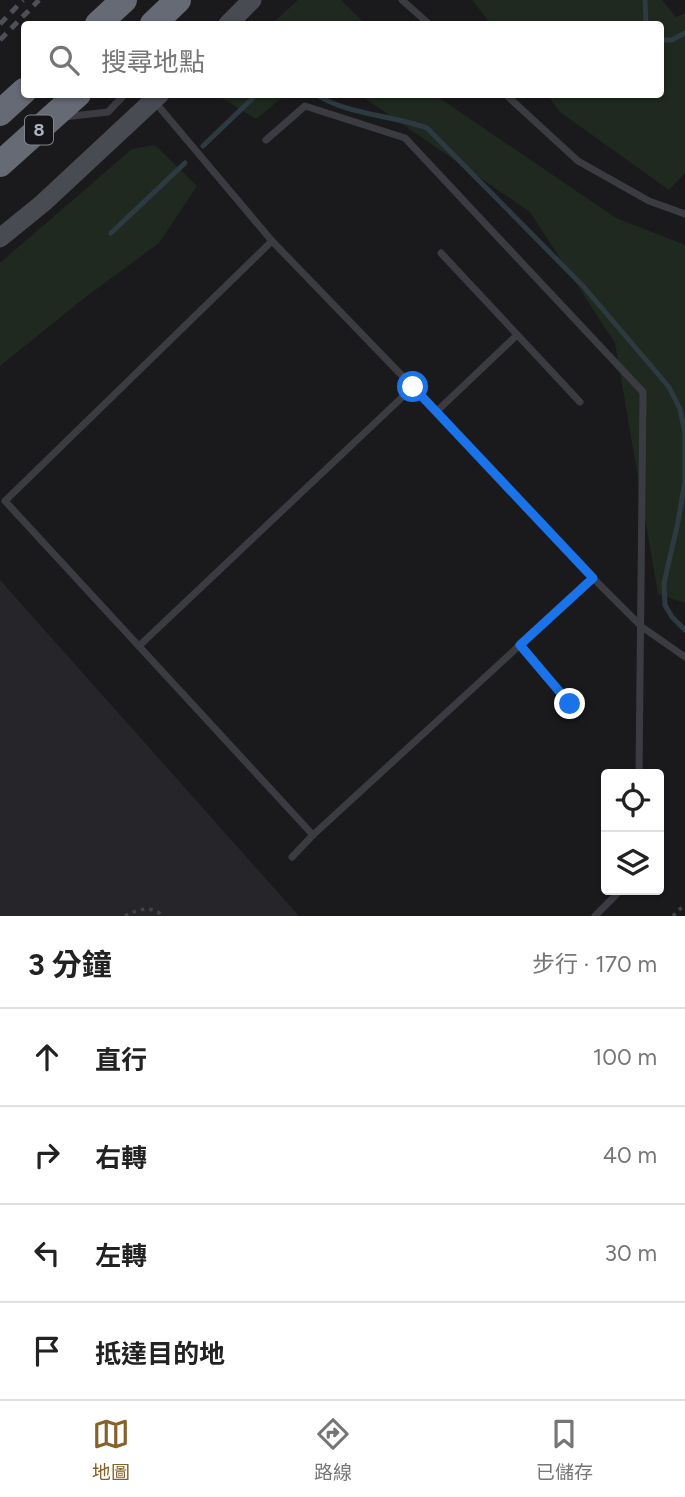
<!DOCTYPE html>
<html lang="zh-TW">
<meta charset="utf-8">
<style>
body{margin:0;font-family:Figtree,"Noto Sans TC",sans-serif;background:#f2f2f2;color:#222}
.controls{position:absolute;right:21px;bottom:21px;display:grid;overflow:hidden;border-radius:7px;box-shadow:0 2px 5px #0004}
.controls button{width:63px;height:63px;display:grid;place-items:center;padding:0;border:0;border-bottom:2px solid #e0e0e0;background:#fff;color:#222;font:35px sans-serif}
.stop{position:absolute;width:21px;height:21px;margin:-16px;border:5px solid #1a73e8;border-radius:50%;background:#fff}
.stop.end{background:#1a73e8;border-color:#fff;box-shadow:0 2px 7px #0008}
.list{margin:0;padding:0;list-style:none}
h2{display:flex;justify-content:space-between;align-items:center;height:91px;margin:0;padding:0 28px;font-size:30px}
h2 small{font-size:23px;font-weight:400;color:#767676}
.list li{display:grid;grid-template-columns:46px 1fr auto;gap:21px;align-items:center;box-sizing:border-box;height:98px;padding:0 28px;border-top:2px solid #e0e0e0}
.list b{display:block;font-size:26px;white-space:nowrap}
.list em{font-size:23px;font-style:normal;color:#767676}
.icon{flex:none;width:38px;height:38px;fill:none;stroke:currentColor;stroke-width:2;stroke-linecap:round;stroke-linejoin:round}
.map{position:relative;flex:none;width:685px;height:916px;overflow:hidden}
.search{position:absolute;background:#fff;box-shadow:0 2px 5px #0004;left:21px;right:21px;top:21px;height:77px;display:flex;align-items:center;gap:18px;box-sizing:border-box;padding:0 24px;border-radius:7px;color:#767676;font-size:26px}
.sheet{height:483px;background:#fff}
nav{display:flex;justify-content:space-around;align-items:center;box-sizing:border-box;height:98px;border-top:2px solid #e0e0e0;background:#fff;font-size:19px;color:#767676}
nav a{display:grid;justify-items:center;gap:4px}
nav .on{color:#856228}
.map>svg:first-child{display:block}
</style>
<div class="map">
<svg width="685" height="916" viewBox="0 0 685 916">
<rect width="100%" height="100%" fill="#1a1a1d"/>
<polygon fill="#26262a" points="0,580 299,916 0,916"/>
<g fill="#1f2920">
<polygon points="298,0 341,0 365,24 272,24"/>
<polygon points="472,0 662,0 676,17 685,13 685,173 669,190 560,112 547,95 660,94 660,24 491,24"/>
<polygon points="217,95 285,95 256,119"/>
<polygon points="360,95 435,95 616,218 685,245 685,603 658,594 615,343 530,212"/>
<polygon points="155,145 197,186 159,243 83,299 0,366 0,263 132,149"/>
</g>
<g fill="none" stroke-linecap="round" stroke-linejoin="round">
<g stroke="#2e3a42" stroke-width="5">
<polyline points="645,0 646,24"/>
<polyline points="660,40 672,40 685,33"/>
<path d="M315,94C348,115 391,115 427,128L583,286L669,387L680,409L685,433V481L678,522L664,583L665,605L672,617L685,630"/>
<polyline points="203,146 257,94"/>
<polyline points="111,233 185,163"/>
</g>
<g stroke="#414349" stroke-width="3.5" stroke-dasharray="3.5 5" stroke-linecap="butt">
<path d="M125,916C138,909 151,905 163,916"/>
<polyline points="673,916 685,904"/>
</g>
<g stroke="#3b3c42" stroke-width="7">
<polyline points="402,0 429,24"/>
<polyline points="505,94 578,161 649,201 685,214"/>
<polyline points="155,102 272,241 413,387 593,578 642,627 685,657"/>
<polyline points="64,117 108,112 125,94"/>
<polyline points="266,140 305,106 405,138 643,392 639,774"/>
<polyline points="272,241 5,501 313,835 593,578"/>
<polyline points="441,253 580,402"/>
<polyline points="436,412 517,335"/>
<polyline points="520,645 570,703"/>
<polyline points="139,646 413,387"/>
<polyline points="292,857 313,835"/>
<polyline points="595,916 621,890"/>
</g>
<g stroke="#494b52" stroke-width="19">
<polyline points="228,24 252,0"/>
<polyline points="0,238 43,203 160,94"/>
</g>
<g stroke="#666a74" stroke-width="26">
<polyline points="98,24 124,0"/>
<polyline points="153,24 178,0"/>
<polyline points="0,113 24,91"/>
<polyline points="0,164 78,94"/>
</g>
<g stroke="#4e5057" stroke-width="5" stroke-dasharray="9 7" stroke-linecap="butt">
<polyline points="0,24 23,0"/>
<polyline points="0,40 39,0"/>
</g>
</g>
<g fill="none" stroke-linecap="round" stroke-linejoin="round">
<polyline stroke="#1a73e8" stroke-width="9" points="413,387 593,578 520,645 570,704"/>
</g>
<g text-anchor="middle" stroke-width="5" stroke-linejoin="round" paint-order="stroke">
<rect fill="#151518" stroke="#7f838c" stroke-width="2" x="25" y="115.5" width="28" height="29" rx="5"/>
<g font-size="18" font-weight="bold" fill="#acb2bd">
<text x="39" y="136">8</text>
</g>
</g>
</svg>
<div class="controls">
<button><svg class="icon" aria-label="locate" viewBox="0 0 24 24"><circle cx="12" cy="12" r="6"/><path d="M12 2v4M12 18v4M2 12h4M18 12h4"/></svg></button>
<button><svg class="icon" aria-label="layers" viewBox="0 0 24 24"><path d="M12 4l9 5-9 5-9-5zM3 14l9 5 9-5"/></svg></button>
</div>
<div class="stop" style="left:413px;top:387px"></div>
<div class="stop end" style="left:570px;top:704px"></div>
<div class="search"><svg class="icon" aria-label="search" viewBox="0 0 24 24"><circle cx="10" cy="10" r="6"/><path d="M15 15l6 6"/></svg>搜尋地點</div>
</div>
<section class="sheet">
<h2>3 分鐘<small>步行 · 170 m</small></h2>
<ul class="list">
<li><svg class="icon" aria-label="ahead" viewBox="0 0 24 24"><path d="M12 20V5M6 11l6-6 6 6"/></svg><div><b>直行</b></div><em>100 m</em></li>
<li><svg class="icon" aria-label="right" viewBox="0 0 24 24"><path d="M7 20v-9h11M14 6l5 5-5 5"/></svg><div><b>右轉</b></div><em>40 m</em></li>
<li><svg class="icon" aria-label="left" viewBox="0 0 24 24"><path d="M17 20v-9H6M10 6l-5 5 5 5"/></svg><div><b>左轉</b></div><em>30 m</em></li>
<li><svg class="icon" aria-label="arrive" viewBox="0 0 24 24"><path d="M6 21V4h12l-3 4 3 4H6"/></svg><div><b>抵達目的地</b></div></li>
</ul>
</section>
<nav>
<a class="on"><svg class="icon" aria-label="map" viewBox="0 0 24 24"><path d="M3 6l6-2 6 2 6-2v14l-6 2-6-2-6 2zM9 4v14M15 6v14"/></svg>地圖</a>
<a><svg class="icon" aria-label="directions" viewBox="0 0 24 24"><path d="M12 3l9 9-9 9-9-9zM9 14v-3h6M13 9l2 2-2 2"/></svg>路線</a>
<a><svg class="icon" aria-label="saved" viewBox="0 0 24 24"><path d="M7 4h10v16l-5-4-5 4z"/></svg>已儲存</a>
</nav>
